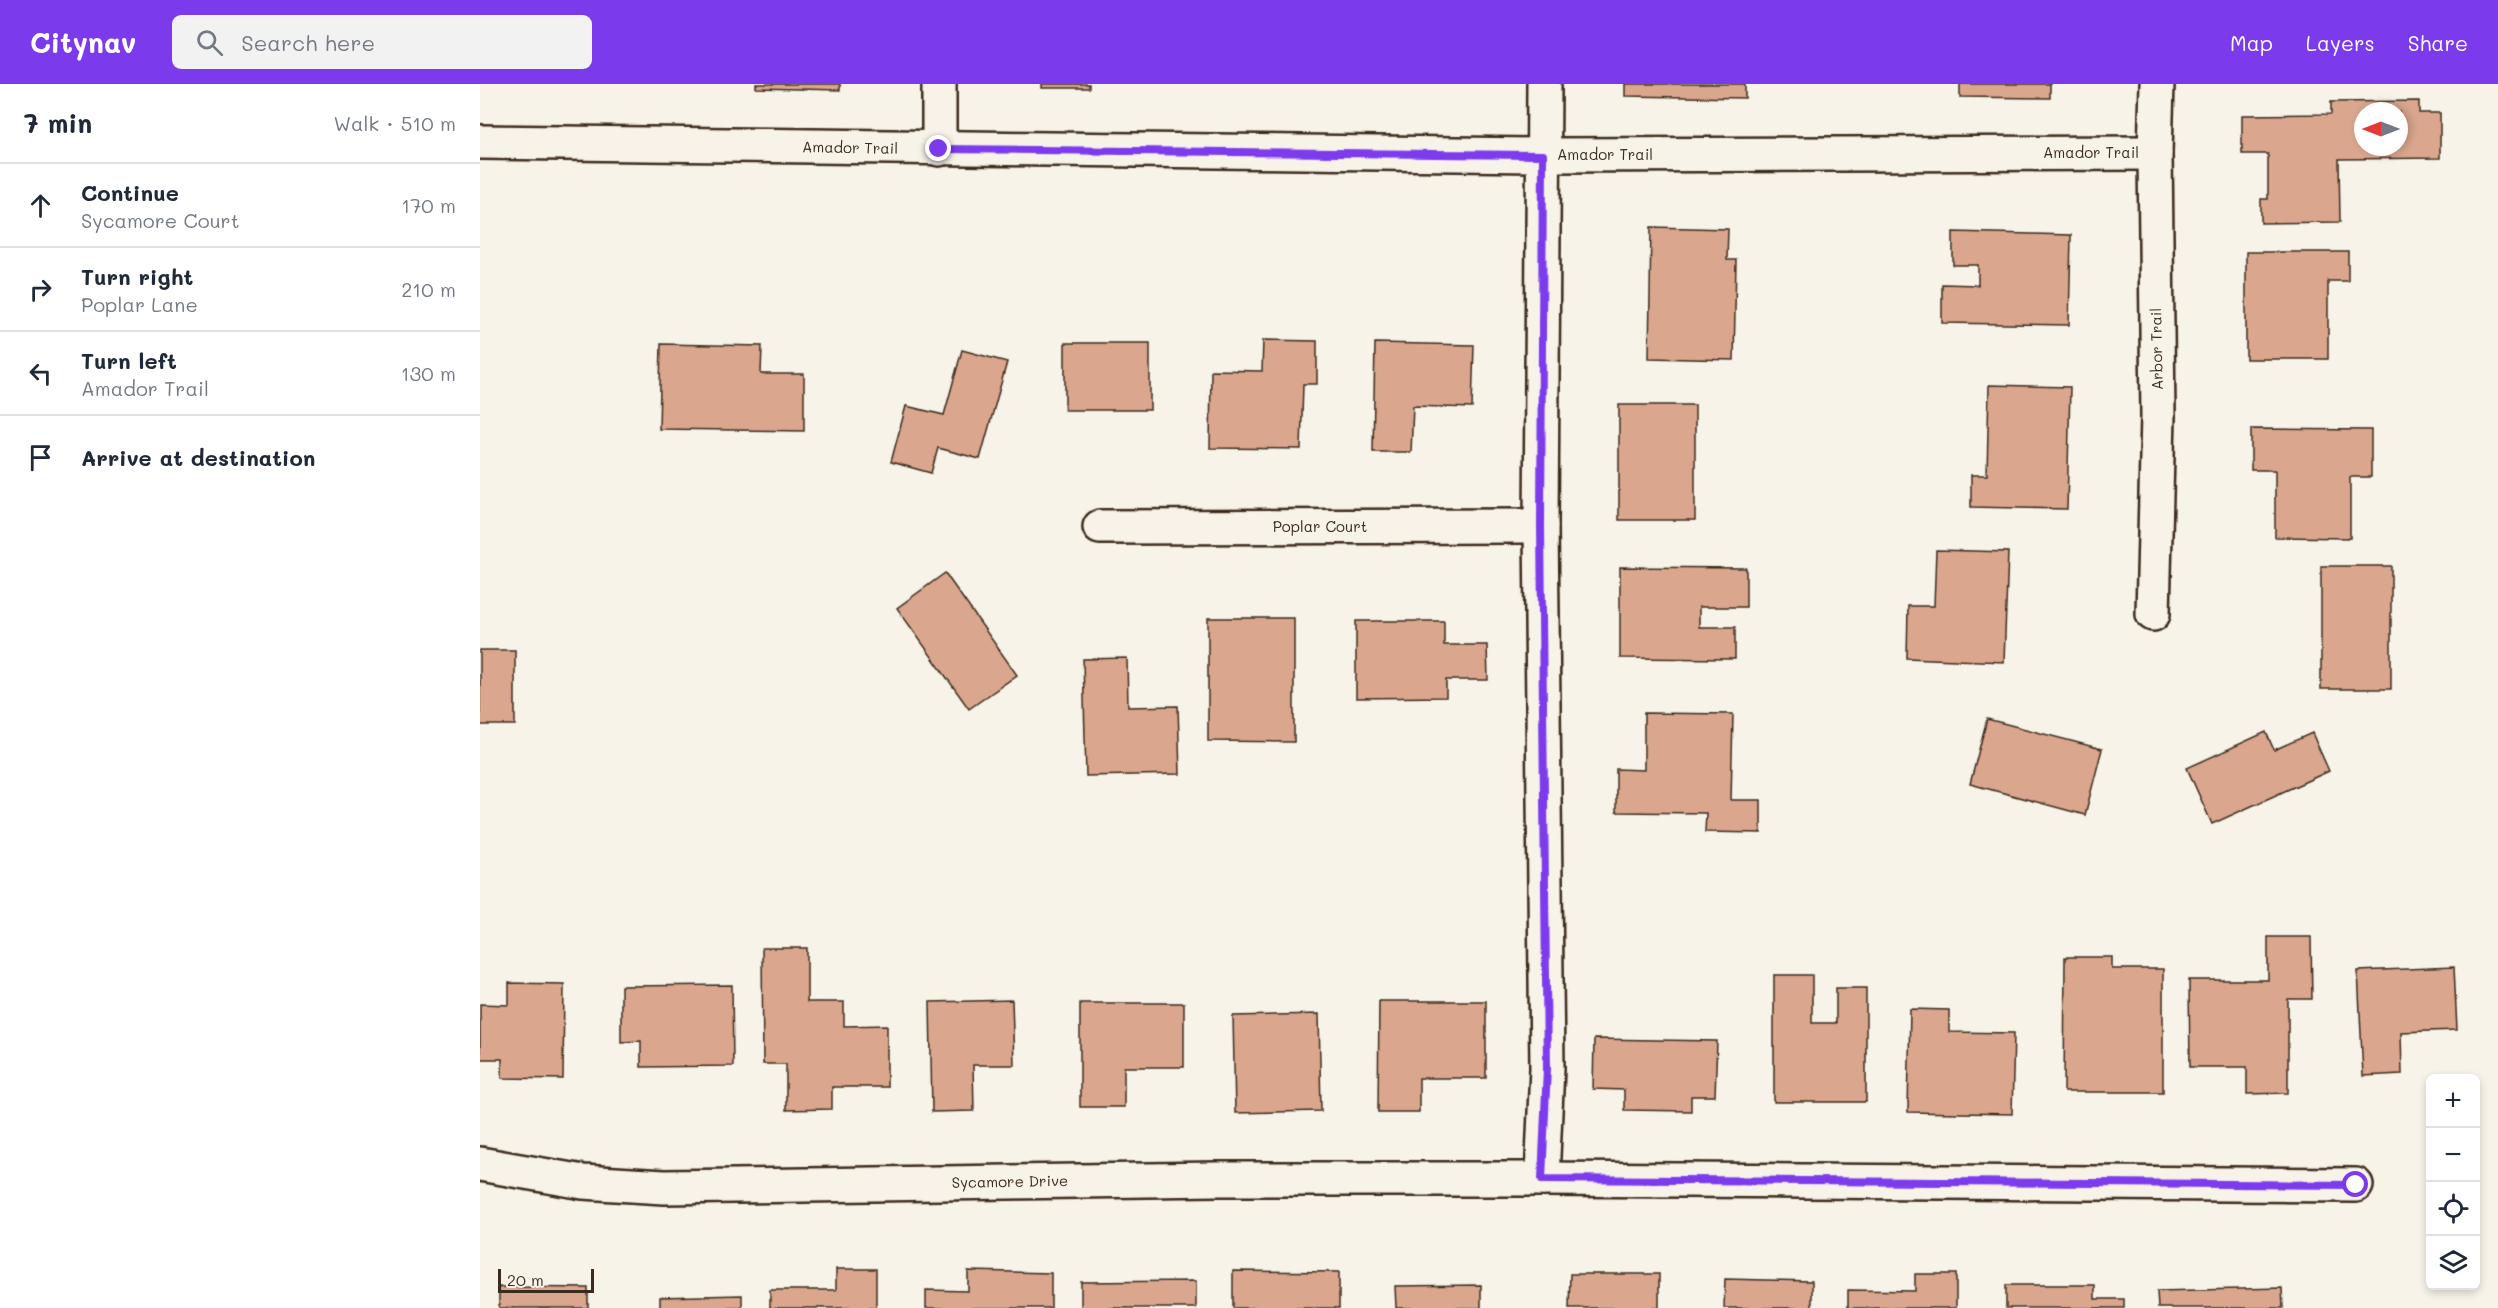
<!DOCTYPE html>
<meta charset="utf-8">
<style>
body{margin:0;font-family:Mali,sans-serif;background:#f2f2f3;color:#1f2937}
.controls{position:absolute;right:18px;bottom:18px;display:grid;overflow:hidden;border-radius:9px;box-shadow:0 3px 9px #0003}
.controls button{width:54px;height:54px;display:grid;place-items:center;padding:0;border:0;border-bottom:2px solid #e0e1e3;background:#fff;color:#1f2937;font:30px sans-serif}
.compass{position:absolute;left:1874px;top:18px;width:54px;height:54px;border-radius:50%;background:#fff;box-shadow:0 3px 9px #0003;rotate:270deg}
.scale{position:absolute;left:18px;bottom:15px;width:96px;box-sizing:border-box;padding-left:6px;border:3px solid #3b2a1e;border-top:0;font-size:16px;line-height:21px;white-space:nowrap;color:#3b2a1e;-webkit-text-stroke:4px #f7f3e8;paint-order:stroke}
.stop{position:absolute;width:18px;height:18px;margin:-14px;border:4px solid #7c3aed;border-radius:50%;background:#fff}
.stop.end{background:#7c3aed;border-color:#fff;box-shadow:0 2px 6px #0008}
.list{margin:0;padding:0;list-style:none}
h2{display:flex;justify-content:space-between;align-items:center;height:78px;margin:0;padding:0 24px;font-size:26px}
h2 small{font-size:20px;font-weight:400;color:#747a83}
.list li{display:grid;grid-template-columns:39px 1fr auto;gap:18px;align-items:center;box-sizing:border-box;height:84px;padding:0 24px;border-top:2px solid #e0e1e3}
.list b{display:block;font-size:22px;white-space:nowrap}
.list p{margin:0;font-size:20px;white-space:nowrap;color:#747a83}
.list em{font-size:20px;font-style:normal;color:#747a83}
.icon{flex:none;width:33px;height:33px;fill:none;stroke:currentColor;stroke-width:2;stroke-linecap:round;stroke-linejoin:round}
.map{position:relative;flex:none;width:2018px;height:1224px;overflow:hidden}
header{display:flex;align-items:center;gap:36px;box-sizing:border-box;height:84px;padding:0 30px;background:#7c3aed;color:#fff}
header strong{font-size:28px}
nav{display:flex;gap:33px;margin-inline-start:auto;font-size:21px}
.search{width:420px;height:54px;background:#f2f2f3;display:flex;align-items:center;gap:15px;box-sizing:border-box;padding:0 21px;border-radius:9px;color:#747a83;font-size:22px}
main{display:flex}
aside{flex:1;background:#fff}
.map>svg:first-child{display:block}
</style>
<header>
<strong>Citynav</strong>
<div class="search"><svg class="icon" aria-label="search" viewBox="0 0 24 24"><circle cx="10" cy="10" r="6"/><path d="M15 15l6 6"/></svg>Search here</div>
<nav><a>Map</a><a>Layers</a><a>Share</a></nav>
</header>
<main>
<aside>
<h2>7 min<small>Walk · 510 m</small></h2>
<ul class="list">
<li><svg class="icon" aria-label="ahead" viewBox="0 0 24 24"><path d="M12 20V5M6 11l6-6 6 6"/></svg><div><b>Continue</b><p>Sycamore Court</p></div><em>170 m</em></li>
<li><svg class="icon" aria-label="right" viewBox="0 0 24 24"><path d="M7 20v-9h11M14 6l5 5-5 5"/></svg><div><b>Turn right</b><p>Poplar Lane</p></div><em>210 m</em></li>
<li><svg class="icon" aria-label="left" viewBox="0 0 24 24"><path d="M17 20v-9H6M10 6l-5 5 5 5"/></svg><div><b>Turn left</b><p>Amador Trail</p></div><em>130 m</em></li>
<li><svg class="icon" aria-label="arrive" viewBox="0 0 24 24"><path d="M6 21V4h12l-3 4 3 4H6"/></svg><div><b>Arrive at destination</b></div></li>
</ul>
</aside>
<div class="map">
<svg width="2018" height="1224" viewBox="0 0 2018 1224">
<rect width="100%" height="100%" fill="#f7f3e8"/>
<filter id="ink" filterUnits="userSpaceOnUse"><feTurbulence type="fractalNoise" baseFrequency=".0167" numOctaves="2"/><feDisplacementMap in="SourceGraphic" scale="12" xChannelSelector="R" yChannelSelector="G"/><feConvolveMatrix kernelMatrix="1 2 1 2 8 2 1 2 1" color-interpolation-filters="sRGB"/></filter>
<g filter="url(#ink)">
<g fill="#daa68e" stroke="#3b2a1e" stroke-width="1.5" fill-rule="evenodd">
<polygon points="276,0 360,0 360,6 276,4"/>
<rect x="562" y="0" width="47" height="4"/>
<polygon points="1145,0 1265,0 1265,14 1145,12"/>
<polygon points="1480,0 1570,0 1570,14 1480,13"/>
<path d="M1939,17V29H1960V74L1859,75L1860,138L1781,139V115H1788V70H1762V31L1851,30V18ZM1883,27H1919V63H1883Z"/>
<polygon points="1171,143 1248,145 1247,176 1256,176 1254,276 1169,274"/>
<polygon points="1473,148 1591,151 1589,241 1462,239 1462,200 1498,201 1498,181 1473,181"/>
<polygon points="1766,168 1868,168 1868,197 1848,197 1848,275 1766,275"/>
<polygon points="783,256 837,257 837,300 823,300 821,365 730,364 731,286 782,287"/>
<rect x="585" y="259" width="85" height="67"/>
<polygon points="895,259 994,261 992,324 933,322 931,368 893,368"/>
<polygon points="181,260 282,262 281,290 324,290 324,347 179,345"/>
<polygon points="482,266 527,278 500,375 458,364 451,389 411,378 426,322 464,331"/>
<polygon points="1509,301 1590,303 1587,425 1491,423 1491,391 1507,391"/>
<rect x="1139" y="321" width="76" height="115"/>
<polygon points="1771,345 1891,346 1891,393 1870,393 1870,454 1795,453 1795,386 1771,386"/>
<polygon points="1456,466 1528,468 1524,578 1427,574 1428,522 1454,522"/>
<rect x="1841" y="482" width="70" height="123"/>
<polygon points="1140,483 1266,484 1266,523 1219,523 1219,543 1255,543 1255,575 1140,574"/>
<polygon points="465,489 537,591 489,625 417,524"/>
<polygon points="728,534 814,534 814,658 728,657"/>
<polygon points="876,537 964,537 964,561 1007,561 1008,596 966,596 966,613 876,614"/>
<rect x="0" y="566" width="35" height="75"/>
<polygon points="647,574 648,623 698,622 700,690 606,692 603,575"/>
<polygon points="1164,629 1253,630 1251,716 1281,716 1281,749 1225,748 1226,729 1136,728 1136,685 1164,686"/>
<polygon points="1507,635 1622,665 1605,731 1490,700"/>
<polygon points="1786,648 1794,666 1832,649 1849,687 1732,740 1707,684"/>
<polygon points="1788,853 1831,853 1832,915 1808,915 1808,1009 1767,1010 1767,983 1710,983 1709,896 1788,896"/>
<polygon points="282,864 327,864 327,918 364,918 364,942 407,941 407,1003 352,1003 352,1025 306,1026 306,980 283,980"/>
<polygon points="1585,873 1632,873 1632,885 1683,885 1683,1008 1584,1008"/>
<polygon points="1974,883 1977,946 1921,948 1922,990 1883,992 1878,887"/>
<polygon points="1294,891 1332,891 1332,939 1356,939 1356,904 1386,904 1386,1018 1294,1018"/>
<polygon points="29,899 84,900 83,995 22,994 22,975 0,975 0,920 29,921"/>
<polygon points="252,901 253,982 161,983 161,957 141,958 141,902"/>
<polygon points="532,916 534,981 493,981 494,1027 452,1028 450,918"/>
<polygon points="899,917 1006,917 1006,994 939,994 939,1028 898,1028"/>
<polygon points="600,919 704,919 704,983 644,983 644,1023 600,1023"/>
<polygon points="1430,925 1469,926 1469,948 1534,949 1532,1030 1428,1028"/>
<polygon points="839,930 841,1027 755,1029 753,932"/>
<polygon points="1114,955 1237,957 1235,1012 1211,1012 1211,1027 1144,1026 1144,1006 1113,1005"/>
<polygon points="356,1185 396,1185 396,1224 290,1224 290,1206 356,1206"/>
<polygon points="488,1187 571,1189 571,1224 446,1224 446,1206 488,1207"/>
<polygon points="753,1187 859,1188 859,1224 753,1224"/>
<polygon points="1090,1190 1179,1190 1179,1224 1089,1224"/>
<polygon points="1435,1190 1476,1190 1476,1224 1368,1224 1368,1206 1435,1207"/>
<polygon points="1245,1195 1332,1197 1332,1224 1244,1224"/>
<polygon points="716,1197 716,1224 601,1224 601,1198"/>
<polygon points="1001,1201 1001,1224 916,1224 915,1202"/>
<polygon points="1526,1201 1615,1201 1615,1215 1644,1215 1644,1224 1526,1224"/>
<polygon points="19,1203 108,1204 108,1224 19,1224"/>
<polygon points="1802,1204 1803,1224 1678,1224 1677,1207"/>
<polygon points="262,1211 262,1224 180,1224 180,1213"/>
</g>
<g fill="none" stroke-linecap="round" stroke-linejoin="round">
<g stroke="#3b2a1e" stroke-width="38">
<g id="minor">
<polyline points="0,58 1063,71 1675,69"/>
<polyline points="459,65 459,0"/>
<polyline points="620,443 1061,442"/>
<polyline points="1673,530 1678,332 1675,69 1677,0"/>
<polyline points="0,1080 103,1098 184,1103 737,1095 1062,1095 1876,1101"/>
<polyline points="1062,1095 1067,984 1061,442 1064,0"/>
</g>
</g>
<use href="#minor" stroke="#f7f3e8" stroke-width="33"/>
</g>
</g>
<g fill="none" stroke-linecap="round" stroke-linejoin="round" filter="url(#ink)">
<polyline stroke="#7c3aed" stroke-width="8" points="459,65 1063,71 1061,442 1067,984 1062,1095 1876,1101"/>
</g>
<g text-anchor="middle" stroke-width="4.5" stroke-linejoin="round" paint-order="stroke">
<g font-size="15" fill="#3b2a1e" stroke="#f7f3e8">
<text transform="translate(370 64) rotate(1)" y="5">Amador Trail</text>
<text x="1611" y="74">Amador Trail</text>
<text x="1125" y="76">Amador Trail</text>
<text transform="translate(1677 265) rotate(-91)" y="5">Arbor Trail</text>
<text x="840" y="448">Poplar Court</text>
<text transform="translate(530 1098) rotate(-1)" y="5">Sycamore Drive</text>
</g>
</g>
</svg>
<div class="controls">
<button>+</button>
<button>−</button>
<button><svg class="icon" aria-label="locate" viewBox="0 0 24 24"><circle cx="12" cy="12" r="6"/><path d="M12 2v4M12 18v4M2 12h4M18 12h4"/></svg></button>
<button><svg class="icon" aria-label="layers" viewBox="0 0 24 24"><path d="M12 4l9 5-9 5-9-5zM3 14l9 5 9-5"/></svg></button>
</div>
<svg class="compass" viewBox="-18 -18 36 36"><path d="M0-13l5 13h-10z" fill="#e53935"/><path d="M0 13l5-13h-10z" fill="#747a83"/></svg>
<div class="scale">20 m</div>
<div class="stop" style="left:1876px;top:1101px"></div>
<div class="stop end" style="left:459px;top:65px"></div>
</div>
</main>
